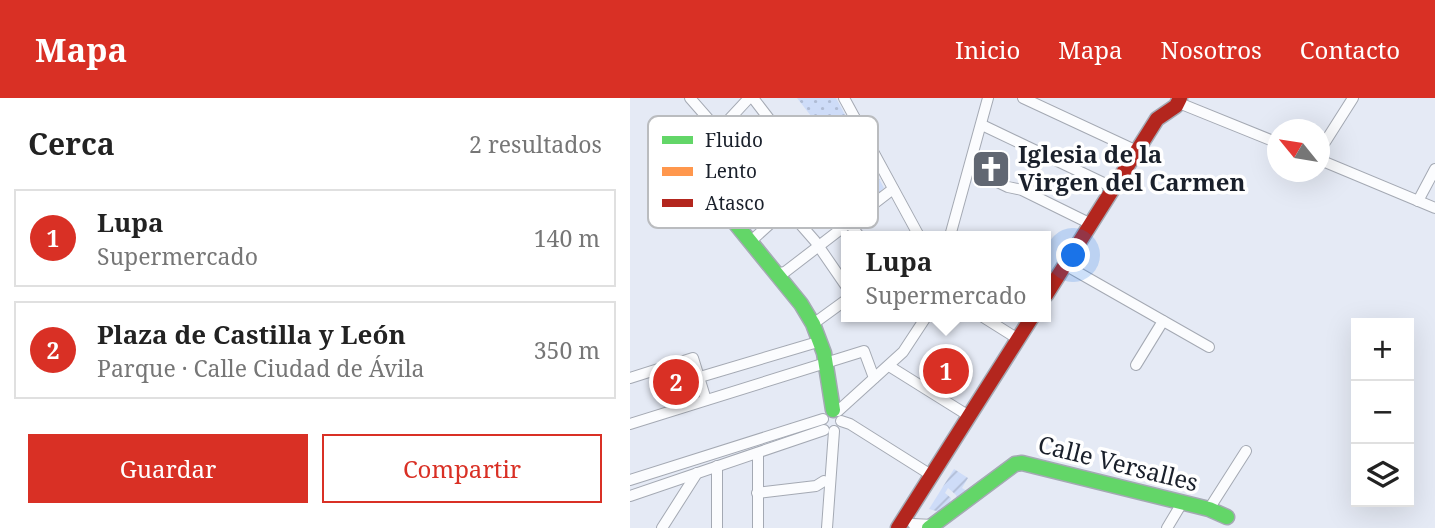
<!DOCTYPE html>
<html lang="es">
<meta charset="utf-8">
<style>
body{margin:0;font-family:"Noto Serif",serif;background:#f2f2f2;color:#222}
.controls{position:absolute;right:21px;bottom:21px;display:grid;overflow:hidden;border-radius:0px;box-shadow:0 7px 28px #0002}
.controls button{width:63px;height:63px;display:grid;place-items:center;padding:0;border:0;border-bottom:2px solid #e0e0e0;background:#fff;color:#222;font:35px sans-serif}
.compass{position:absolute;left:637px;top:21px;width:63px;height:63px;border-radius:50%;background:#fff;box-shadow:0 7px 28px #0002;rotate:300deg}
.you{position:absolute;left:444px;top:158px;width:24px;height:24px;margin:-18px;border:5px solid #fff;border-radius:50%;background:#1a73e8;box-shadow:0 0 0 10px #1a73e833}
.badge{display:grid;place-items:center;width:46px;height:46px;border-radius:50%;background:#d93025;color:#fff;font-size:23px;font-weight:700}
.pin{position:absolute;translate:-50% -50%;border:4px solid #fff;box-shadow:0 2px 7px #0006}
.popup{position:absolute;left:211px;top:133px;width:210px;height:91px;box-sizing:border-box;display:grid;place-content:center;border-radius:0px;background:#fff;filter:drop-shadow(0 2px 5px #0005);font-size:23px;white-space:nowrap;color:#767676}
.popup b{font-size:26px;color:#222}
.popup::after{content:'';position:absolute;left:50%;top:100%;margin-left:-14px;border:14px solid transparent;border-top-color:#fff}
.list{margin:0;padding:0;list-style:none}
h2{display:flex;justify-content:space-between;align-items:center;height:91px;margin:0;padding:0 28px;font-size:30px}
h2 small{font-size:23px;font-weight:400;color:#767676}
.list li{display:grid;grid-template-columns:46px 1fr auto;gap:21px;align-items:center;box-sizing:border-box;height:98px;margin:0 14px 14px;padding:0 14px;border:2px solid #e0e0e0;border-radius:0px}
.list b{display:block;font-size:26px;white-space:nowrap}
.list p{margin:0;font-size:23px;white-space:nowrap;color:#767676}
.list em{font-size:23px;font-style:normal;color:#767676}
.actions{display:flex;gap:14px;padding:21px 28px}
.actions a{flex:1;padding:16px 0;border:2px solid #d93025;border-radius:0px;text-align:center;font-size:24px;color:#d93025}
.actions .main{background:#d93025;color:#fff}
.icon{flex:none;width:38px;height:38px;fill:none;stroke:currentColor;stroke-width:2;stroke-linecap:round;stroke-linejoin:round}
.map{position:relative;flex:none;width:805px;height:430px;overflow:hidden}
header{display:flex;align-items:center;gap:42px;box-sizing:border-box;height:98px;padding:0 35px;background:#d93025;color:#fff}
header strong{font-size:33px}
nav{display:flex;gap:38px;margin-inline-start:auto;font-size:24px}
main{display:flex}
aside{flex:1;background:#fff}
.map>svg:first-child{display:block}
</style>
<header>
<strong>Mapa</strong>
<nav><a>Inicio</a><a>Mapa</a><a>Nosotros</a><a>Contacto</a></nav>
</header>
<main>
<aside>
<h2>Cerca<small>2 resultados</small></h2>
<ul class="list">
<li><span class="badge">1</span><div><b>Lupa</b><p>Supermercado</p></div><em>140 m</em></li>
<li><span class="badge">2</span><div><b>Plaza de Castilla y León</b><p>Parque · Calle Ciudad de Ávila</p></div><em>350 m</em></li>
</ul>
<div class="actions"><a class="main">Guardar</a><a>Compartir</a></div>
</aside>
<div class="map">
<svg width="805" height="430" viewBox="0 0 805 430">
<defs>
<pattern id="grass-dots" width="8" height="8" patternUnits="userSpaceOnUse" patternTransform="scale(1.75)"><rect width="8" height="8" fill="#cedcf8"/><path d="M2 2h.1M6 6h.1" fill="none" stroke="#b0bcd5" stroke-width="1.8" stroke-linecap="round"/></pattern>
<pattern id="garden-furrows" width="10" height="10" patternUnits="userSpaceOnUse" patternTransform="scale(1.75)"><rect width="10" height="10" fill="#cedcf8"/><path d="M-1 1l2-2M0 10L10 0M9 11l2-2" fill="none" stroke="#b0bcd5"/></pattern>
</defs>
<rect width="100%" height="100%" fill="#e5eaf5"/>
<g fill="url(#grass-dots)">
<polygon points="167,0 206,0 254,90 240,102 192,38 195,36"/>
<polygon points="60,266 70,298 34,309 24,277"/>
</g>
<polygon fill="url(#garden-furrows)" points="324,371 338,380 332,390 337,393 327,401 326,397 318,390 315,395 321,400 319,407 310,414 299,411"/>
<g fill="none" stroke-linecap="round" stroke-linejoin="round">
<g stroke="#a4a9b3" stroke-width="12">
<g id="street">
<polyline points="60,0 185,143 216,188"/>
<polyline points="123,0 229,138"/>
<polyline points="214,0 289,138"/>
<polyline points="393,0 507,53"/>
<polyline points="549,5 648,45"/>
<polyline points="352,27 484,90"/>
<polyline points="690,52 723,0"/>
<polyline points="170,62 224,19"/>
<polyline points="690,62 805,110"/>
<polyline points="340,71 378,89 392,92 461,126"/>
<polyline points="51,73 119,0"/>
<polyline points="788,103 805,71"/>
<polyline points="84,105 93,101 156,43"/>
<polyline points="320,138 358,0"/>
<polyline points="120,144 187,83"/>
<polyline points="435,167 579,249"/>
<polyline points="145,176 155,174 263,91"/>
<polyline points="353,219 388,241"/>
<polyline points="183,226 216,202"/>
<polyline points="506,267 533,223"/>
<polyline points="259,268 339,318"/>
<polyline points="70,279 191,243"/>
<polyline points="0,280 63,260 76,302"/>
<polyline points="208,313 273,254 296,219"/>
<polyline points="211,323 220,326 301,377"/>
<polyline points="0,326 234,253 244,280"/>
<polyline points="128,355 128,430"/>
<polyline points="87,368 87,430"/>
<polyline points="0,382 193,321"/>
<polyline points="127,395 186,388 194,383"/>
<polyline points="0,398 194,332"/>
<polyline points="579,411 616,353"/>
<polyline points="283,426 303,427"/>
<polyline points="32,430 67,375"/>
<polyline points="197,430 204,333"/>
<polyline points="537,430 552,405"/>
</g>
</g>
<g stroke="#a4a9b3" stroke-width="17">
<g id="fast">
<polyline points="29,54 101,120 171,206 183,226 194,255 203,312"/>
<polyline points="299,430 385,366 392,365 579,411 597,419"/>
</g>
</g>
<g stroke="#a4a9b3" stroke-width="17">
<g id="jam">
<polyline points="416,197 527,21 546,8 550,0"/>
<polyline points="268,430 402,219"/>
</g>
</g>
<use href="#street" stroke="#fbfcfe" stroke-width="10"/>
<use href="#fast" stroke="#63d668" stroke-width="14"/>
<use href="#jam" stroke="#b3261e" stroke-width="14"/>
</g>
<defs>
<g id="church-square" transform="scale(2.0125)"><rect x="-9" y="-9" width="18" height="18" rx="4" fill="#616772" stroke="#fff"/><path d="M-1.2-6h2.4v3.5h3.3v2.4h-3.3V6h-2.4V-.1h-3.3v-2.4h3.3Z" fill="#fff"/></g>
</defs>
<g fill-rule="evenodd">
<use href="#church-square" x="361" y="71"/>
</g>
<g text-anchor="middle" stroke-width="7" stroke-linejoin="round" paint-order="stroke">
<g font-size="24" font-weight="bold" fill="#1a202b" stroke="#fff" text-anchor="start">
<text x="388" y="65">Iglesia de la<tspan x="388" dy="28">Virgen del Carmen</tspan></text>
</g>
<g font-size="24" fill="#1a202b" stroke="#fff">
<text transform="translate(488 366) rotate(14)" y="8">Calle Versalles</text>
</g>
</g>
<rect x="18" y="18" width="230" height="112" rx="10" fill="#fff" stroke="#babcbf" stroke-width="2"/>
<rect x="32" y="38" width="31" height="8" fill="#63d668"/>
<rect x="32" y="69" width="31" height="9" fill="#ff974d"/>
<rect x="32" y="101" width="31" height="8" fill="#b3261e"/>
<g font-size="19" fill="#1a202b">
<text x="75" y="49">Fluido</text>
<text x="75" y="80">Lento</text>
<text x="75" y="112">Atasco</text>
</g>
</svg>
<div class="controls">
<button>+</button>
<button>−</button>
<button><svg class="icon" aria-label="layers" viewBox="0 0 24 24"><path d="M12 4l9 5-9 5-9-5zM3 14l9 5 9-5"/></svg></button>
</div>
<svg class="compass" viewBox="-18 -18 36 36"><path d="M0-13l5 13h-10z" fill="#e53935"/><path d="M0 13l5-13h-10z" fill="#767676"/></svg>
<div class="you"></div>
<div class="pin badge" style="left:316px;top:273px">1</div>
<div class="popup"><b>Lupa</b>Supermercado</div>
<div class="pin badge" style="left:46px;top:284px">2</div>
</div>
</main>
